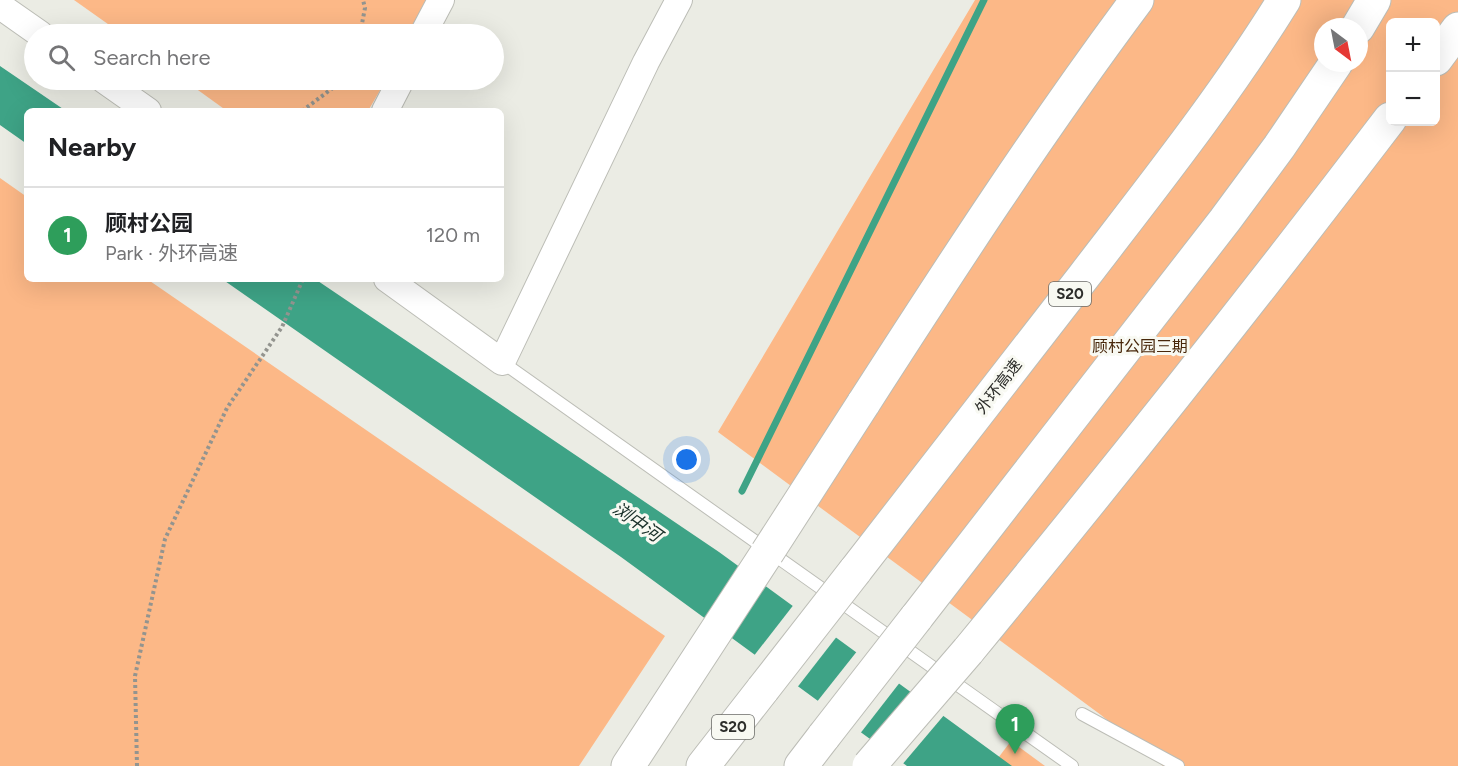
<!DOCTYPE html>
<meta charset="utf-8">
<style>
body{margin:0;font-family:Figtree,"Noto Sans SC",sans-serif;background:#f2f2f2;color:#202124}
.controls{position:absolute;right:18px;top:18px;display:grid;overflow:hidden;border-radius:9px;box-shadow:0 6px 24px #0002}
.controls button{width:54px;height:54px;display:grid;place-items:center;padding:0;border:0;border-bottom:2px solid #e0e0e0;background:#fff;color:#202124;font:30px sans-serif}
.compass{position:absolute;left:1314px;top:18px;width:54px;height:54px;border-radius:50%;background:#fff;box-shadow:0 6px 24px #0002;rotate:148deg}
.you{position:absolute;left:687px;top:460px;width:21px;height:21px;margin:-15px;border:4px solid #fff;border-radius:50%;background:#1a73e8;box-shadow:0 0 0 9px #1a73e833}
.badge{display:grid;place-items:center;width:39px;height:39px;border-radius:50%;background:#0162cb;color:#fff;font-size:20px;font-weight:700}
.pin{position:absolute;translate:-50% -50px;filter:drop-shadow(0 2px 3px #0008)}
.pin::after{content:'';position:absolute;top:32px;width:21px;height:18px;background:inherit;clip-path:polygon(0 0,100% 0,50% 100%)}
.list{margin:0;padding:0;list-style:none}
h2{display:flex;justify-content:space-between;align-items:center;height:78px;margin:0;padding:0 24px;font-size:26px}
h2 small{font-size:20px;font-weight:400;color:#757577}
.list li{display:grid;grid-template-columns:39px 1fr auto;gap:18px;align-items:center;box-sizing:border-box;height:96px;padding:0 24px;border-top:2px solid #e0e0e0}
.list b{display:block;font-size:22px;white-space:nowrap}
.list p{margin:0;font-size:20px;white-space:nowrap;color:#757577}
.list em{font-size:20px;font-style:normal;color:#757577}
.icon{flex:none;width:33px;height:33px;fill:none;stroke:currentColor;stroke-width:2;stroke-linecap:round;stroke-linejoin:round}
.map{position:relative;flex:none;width:1458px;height:766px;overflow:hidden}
.search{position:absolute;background:#fff;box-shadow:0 6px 24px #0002;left:24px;top:24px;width:480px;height:66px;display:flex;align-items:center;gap:15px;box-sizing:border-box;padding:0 21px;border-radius:33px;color:#757577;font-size:22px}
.panel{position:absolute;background:#fff;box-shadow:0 6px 24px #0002;left:24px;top:108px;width:480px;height:174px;border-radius:9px}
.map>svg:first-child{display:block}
</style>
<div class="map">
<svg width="1458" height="766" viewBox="0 0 1458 766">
<rect width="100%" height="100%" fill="#ebece4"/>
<g fill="#fcb887" fill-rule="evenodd">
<polygon points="74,0 431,0 411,34 122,34"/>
<path d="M975,0H1458V766H1163L1101,715L718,432ZM1390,22H1436V122H1390ZM1323,27H1359V63H1323Z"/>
<polygon points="184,80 386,80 368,111 227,111"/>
<polygon points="0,178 27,197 27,279 147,279 665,636 579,766 0,766"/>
<polygon points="1011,741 1045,766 992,766"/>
</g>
<g fill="#3ea386">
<polygon points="0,66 66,111 27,111 27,144 0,125"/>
<polygon points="222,279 315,279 719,552 1012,766 907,766 621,557"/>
</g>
<g fill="#ebece4">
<polygon points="795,603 838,635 796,689 753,657"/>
<polygon points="858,650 901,681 859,735 816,703"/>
<polygon points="915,691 945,714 901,766 870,743"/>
</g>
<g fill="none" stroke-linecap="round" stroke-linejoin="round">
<polyline stroke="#3ea386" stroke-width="7" points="742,491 984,0"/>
<g stroke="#bcbdb6" stroke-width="14">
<g id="service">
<polyline points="502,362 1072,766"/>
<polyline points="1082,714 1178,766"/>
</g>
</g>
<g stroke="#bcbdb6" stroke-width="28">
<g id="minor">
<polyline points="0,6 40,34"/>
<polyline points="423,34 441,0"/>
<polyline points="104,80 148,111"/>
<polyline points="385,111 401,80"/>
<polyline points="387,279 502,362 646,62 679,0"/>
</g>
</g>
<g stroke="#bcbdb6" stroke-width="35">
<g id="motorway">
<polyline points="1358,27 1374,0"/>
<polyline points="1436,59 1458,29"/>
<path d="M863,404C951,267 1040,130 1137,0"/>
<path d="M855,571C931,473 1007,375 1084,276C1153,186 1224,97 1284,0"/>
<polyline points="916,618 1225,220 1279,147 1336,63"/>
<path d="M968,651C1112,476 1253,299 1390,119"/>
<polyline points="628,766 767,553"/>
<polyline points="703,766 763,689"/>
<polyline points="801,766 824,736"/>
</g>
</g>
<g stroke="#93948f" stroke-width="4" stroke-dasharray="3 3" stroke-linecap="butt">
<polyline points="360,34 365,8 363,0"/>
<polyline points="302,111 334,87 339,80"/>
<polyline points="137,766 135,676 165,539 227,408 282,327 303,279"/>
</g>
<use href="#service" stroke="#fff" stroke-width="12"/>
<use href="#minor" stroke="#fff" stroke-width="26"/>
<use href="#motorway" stroke="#fff" stroke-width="33"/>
<g stroke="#bcbdb6" stroke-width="35" stroke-linecap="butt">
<g id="motorway-bridge">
<polyline points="767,553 863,404"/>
<polyline points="763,689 855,571"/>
<polyline points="824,736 916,618"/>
<polyline points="869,766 968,651"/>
</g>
</g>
<use href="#motorway-bridge" stroke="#fff" stroke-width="33"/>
</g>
<g text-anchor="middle" stroke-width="6" stroke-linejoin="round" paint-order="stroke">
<g fill="#f8f9f2" stroke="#696a66" stroke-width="1.5">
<rect x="1049" y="282" width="42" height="24" rx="4.5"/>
<rect x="712" y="715" width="42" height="24" rx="4.5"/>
</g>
<g font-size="15" font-weight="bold" fill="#2c2d2a">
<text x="1070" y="299">S20</text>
<text x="733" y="732">S20</text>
</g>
<g font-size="16" fill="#48270b" stroke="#f8f9f2">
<text x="1140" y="352">顾村公园三期</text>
</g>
<g font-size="16" fill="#2c2d2a" stroke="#f8f9f2">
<text transform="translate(998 386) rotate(-52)" y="6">外环高速</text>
</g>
<g font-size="18" font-style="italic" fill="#193029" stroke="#f8f9f2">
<text transform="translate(637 522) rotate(35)" y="6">浏中河</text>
</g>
</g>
</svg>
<div class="controls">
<button>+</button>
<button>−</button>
</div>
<svg class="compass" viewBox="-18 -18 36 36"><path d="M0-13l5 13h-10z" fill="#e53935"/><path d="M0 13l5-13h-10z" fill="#757577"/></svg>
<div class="you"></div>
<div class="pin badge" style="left:1015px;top:754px;background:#2e9e5b">1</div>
<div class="search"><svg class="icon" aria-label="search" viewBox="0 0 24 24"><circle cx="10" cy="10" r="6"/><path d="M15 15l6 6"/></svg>Search here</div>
<section class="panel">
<h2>Nearby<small></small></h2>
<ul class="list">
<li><span class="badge" style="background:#2e9e5b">1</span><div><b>顾村公园</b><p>Park · 外环高速</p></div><em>120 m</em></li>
</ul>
</section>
</div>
